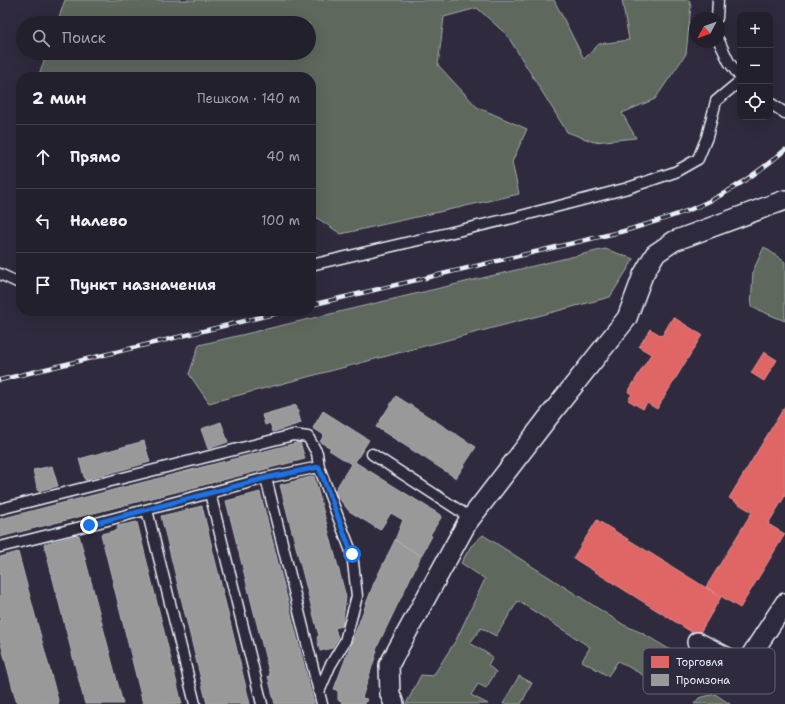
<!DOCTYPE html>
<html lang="ru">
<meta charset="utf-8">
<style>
body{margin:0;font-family:"Shantell Sans",sans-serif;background:#2f2d3a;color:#f1f3f6}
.controls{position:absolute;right:12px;top:12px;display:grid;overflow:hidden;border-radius:8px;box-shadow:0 4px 16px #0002}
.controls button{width:36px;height:36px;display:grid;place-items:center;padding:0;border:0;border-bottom:1px solid #403e4a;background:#23202e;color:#f1f3f6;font:20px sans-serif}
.compass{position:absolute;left:689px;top:12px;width:36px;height:36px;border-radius:50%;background:#23202e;box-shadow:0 4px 16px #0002;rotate:229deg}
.stop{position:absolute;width:12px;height:12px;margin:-9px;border:3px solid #1a73e8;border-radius:50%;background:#fff}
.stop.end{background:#1a73e8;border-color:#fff;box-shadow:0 1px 4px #0008}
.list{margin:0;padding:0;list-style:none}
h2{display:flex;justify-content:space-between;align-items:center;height:52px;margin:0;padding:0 16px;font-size:17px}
h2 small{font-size:13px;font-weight:400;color:#a3a3aa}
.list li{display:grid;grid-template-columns:26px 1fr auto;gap:12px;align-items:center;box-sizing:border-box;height:64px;padding:0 16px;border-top:1px solid #403e4a}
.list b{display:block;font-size:15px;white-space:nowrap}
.list em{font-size:13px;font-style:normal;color:#a3a3aa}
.icon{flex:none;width:22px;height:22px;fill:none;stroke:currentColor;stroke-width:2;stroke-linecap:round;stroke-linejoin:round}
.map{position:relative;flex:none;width:785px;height:704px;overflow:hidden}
.search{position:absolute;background:#23202e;box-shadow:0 4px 16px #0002;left:16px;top:16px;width:300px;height:44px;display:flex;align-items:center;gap:10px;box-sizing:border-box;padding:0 14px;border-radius:22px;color:#a3a3aa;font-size:15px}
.panel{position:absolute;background:#23202e;box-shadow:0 4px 16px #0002;left:16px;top:72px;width:300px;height:244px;border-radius:16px}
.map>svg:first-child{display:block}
</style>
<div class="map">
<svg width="785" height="704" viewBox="0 0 785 704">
<rect width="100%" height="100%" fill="#2f2a3d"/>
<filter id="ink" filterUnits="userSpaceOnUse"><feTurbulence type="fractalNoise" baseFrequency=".025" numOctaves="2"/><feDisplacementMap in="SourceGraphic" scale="8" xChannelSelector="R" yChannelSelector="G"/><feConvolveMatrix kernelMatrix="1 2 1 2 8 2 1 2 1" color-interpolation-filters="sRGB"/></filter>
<g filter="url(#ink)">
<g fill="#5e685c" stroke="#a3acaa">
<polygon points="65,0 554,0 584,59 599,44 629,40 622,0 689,0 691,6 686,54 655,99 622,113 636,138 594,142 567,132 507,35 477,8 444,17 438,65 477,107 527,129 512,162 519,194 341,234 311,214 311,77 38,77 47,53 309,53 309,23 57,23"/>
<polygon points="764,247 785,262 785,321 751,307 753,271"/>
<polygon points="605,249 634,259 610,297 209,403 189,374 199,345"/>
<polygon points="483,535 624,625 642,633 679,655 657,683 618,661 608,676 582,661 590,647 518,601 496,636 481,628 470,643 493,657 488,665 496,672 486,688 478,684 471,695 488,704 406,704 421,675 433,676 456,640 485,579 461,563 471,546"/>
<polygon points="519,676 532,683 521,704 503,704"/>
<polygon points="715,694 730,704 694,704 699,698"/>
</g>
<g fill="#e06666" stroke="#e29092">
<polygon points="673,317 702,335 657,409 647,403 643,409 628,400 632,394 628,392 651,354 639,347 650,329 662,336"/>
<polygon points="764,352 777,360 764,381 751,373"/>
<polygon points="785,406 785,496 768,524 785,534 740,608 706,587 752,512 729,498"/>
<polygon points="597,520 721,597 698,636 573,558"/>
</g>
<g fill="#999" stroke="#b1b3b6">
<polygon points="396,396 476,447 456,478 376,427"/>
<polygon points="296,405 301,423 273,432 270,423 265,425 262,415"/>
<polygon points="323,411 369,440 355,462 442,516 430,535 432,536 421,556 395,540 403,520 391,513 380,530 349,511 334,492 351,464 329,450 331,448 320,442 324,435 313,428"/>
<polygon points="221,422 228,442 208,449 201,429"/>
<polygon points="144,441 150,462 85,480 79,459"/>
<polygon points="300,442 305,459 0,537 0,519"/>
<polygon points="52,466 58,486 38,491 33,470"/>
<polygon points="314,476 346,597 342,626 335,628 338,638 332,648 320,651 317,637 319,636 280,485"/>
<polygon points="260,492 314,704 275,704 268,676 270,676 226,501"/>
<polygon points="202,506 250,704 207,704 161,516"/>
<polygon points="137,522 182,704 143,704 101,534 118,530 117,526"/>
<polygon points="79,535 123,704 85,704 44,544"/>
<polygon points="395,540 421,556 376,649 377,651 362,698 367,699 365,704 341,704 342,701 338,700 338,691 334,689 374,583"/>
<polygon points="18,552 59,704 17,704 0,640 0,557"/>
</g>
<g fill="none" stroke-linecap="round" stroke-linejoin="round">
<g stroke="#e8f1f8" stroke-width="13">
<g id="service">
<polyline points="717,18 718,0"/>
<polyline points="719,41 729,62 740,77"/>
<polyline points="770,103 785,113"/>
<polyline points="311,265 517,217 628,188 675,172 698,159 707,137 716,101 740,81"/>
<polyline points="0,274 21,284"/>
<polyline points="372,454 471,518"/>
<polyline points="266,478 319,467 352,554 357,596 345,641 330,666 319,692"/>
<polyline points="210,493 262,704"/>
<polyline points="0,509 293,435 308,437 317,453 319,467"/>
<polyline points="147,510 195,704"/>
<polyline points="0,547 89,525 266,478 322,704"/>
</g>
</g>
<g stroke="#e8f1f8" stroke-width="22">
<g id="minor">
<polyline points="697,642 744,666 785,603"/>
<polyline points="394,704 390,694 389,665 467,523 547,419 627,318 643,275 655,254 674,241 785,200"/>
</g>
</g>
<use href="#service" stroke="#2f2a3d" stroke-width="10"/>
<use href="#minor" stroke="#2f2a3d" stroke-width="19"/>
<g stroke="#e8f1f8" stroke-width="4.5">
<g id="rail">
<path d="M311,305L624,231C650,223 678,216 703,204C733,191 760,171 785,150"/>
<polyline points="0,380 286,311"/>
</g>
</g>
<use href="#rail" stroke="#2f2a3d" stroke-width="3" stroke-dasharray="9" stroke-linecap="butt"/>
</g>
</g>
<g fill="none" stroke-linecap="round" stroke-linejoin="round" filter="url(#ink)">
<polyline stroke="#1a73e8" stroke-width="5" points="89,525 266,478 319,467 352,554"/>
</g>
<rect x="643" y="648" width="132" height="46" rx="6" fill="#2f2a3d" stroke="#666675" stroke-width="1"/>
<rect x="651" y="656" width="18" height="12" fill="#e06666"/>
<rect x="651" y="674" width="18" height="12" fill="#999"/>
<g font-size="11" fill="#e8f1f8">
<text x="676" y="666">Торговля</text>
<text x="676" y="684">Промзона</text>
</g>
</svg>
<div class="controls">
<button>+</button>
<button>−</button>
<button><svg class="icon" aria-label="locate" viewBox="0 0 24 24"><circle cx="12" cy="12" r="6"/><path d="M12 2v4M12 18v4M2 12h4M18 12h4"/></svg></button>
</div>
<svg class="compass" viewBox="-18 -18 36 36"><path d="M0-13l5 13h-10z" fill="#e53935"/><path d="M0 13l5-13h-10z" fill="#a3a3aa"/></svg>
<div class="stop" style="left:352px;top:554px"></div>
<div class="stop end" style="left:89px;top:525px"></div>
<div class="search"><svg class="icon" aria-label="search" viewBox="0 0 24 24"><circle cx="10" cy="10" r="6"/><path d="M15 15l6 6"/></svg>Поиск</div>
<section class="panel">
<h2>2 мин<small>Пешком · 140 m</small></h2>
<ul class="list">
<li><svg class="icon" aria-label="ahead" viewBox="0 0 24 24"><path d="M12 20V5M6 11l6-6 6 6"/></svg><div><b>Прямо</b></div><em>40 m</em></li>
<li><svg class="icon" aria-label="left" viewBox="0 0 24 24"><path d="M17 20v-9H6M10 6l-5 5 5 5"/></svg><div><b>Налево</b></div><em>100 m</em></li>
<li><svg class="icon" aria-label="arrive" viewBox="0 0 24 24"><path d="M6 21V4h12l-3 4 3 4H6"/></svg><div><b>Пункт назначения</b></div></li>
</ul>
</section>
</div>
